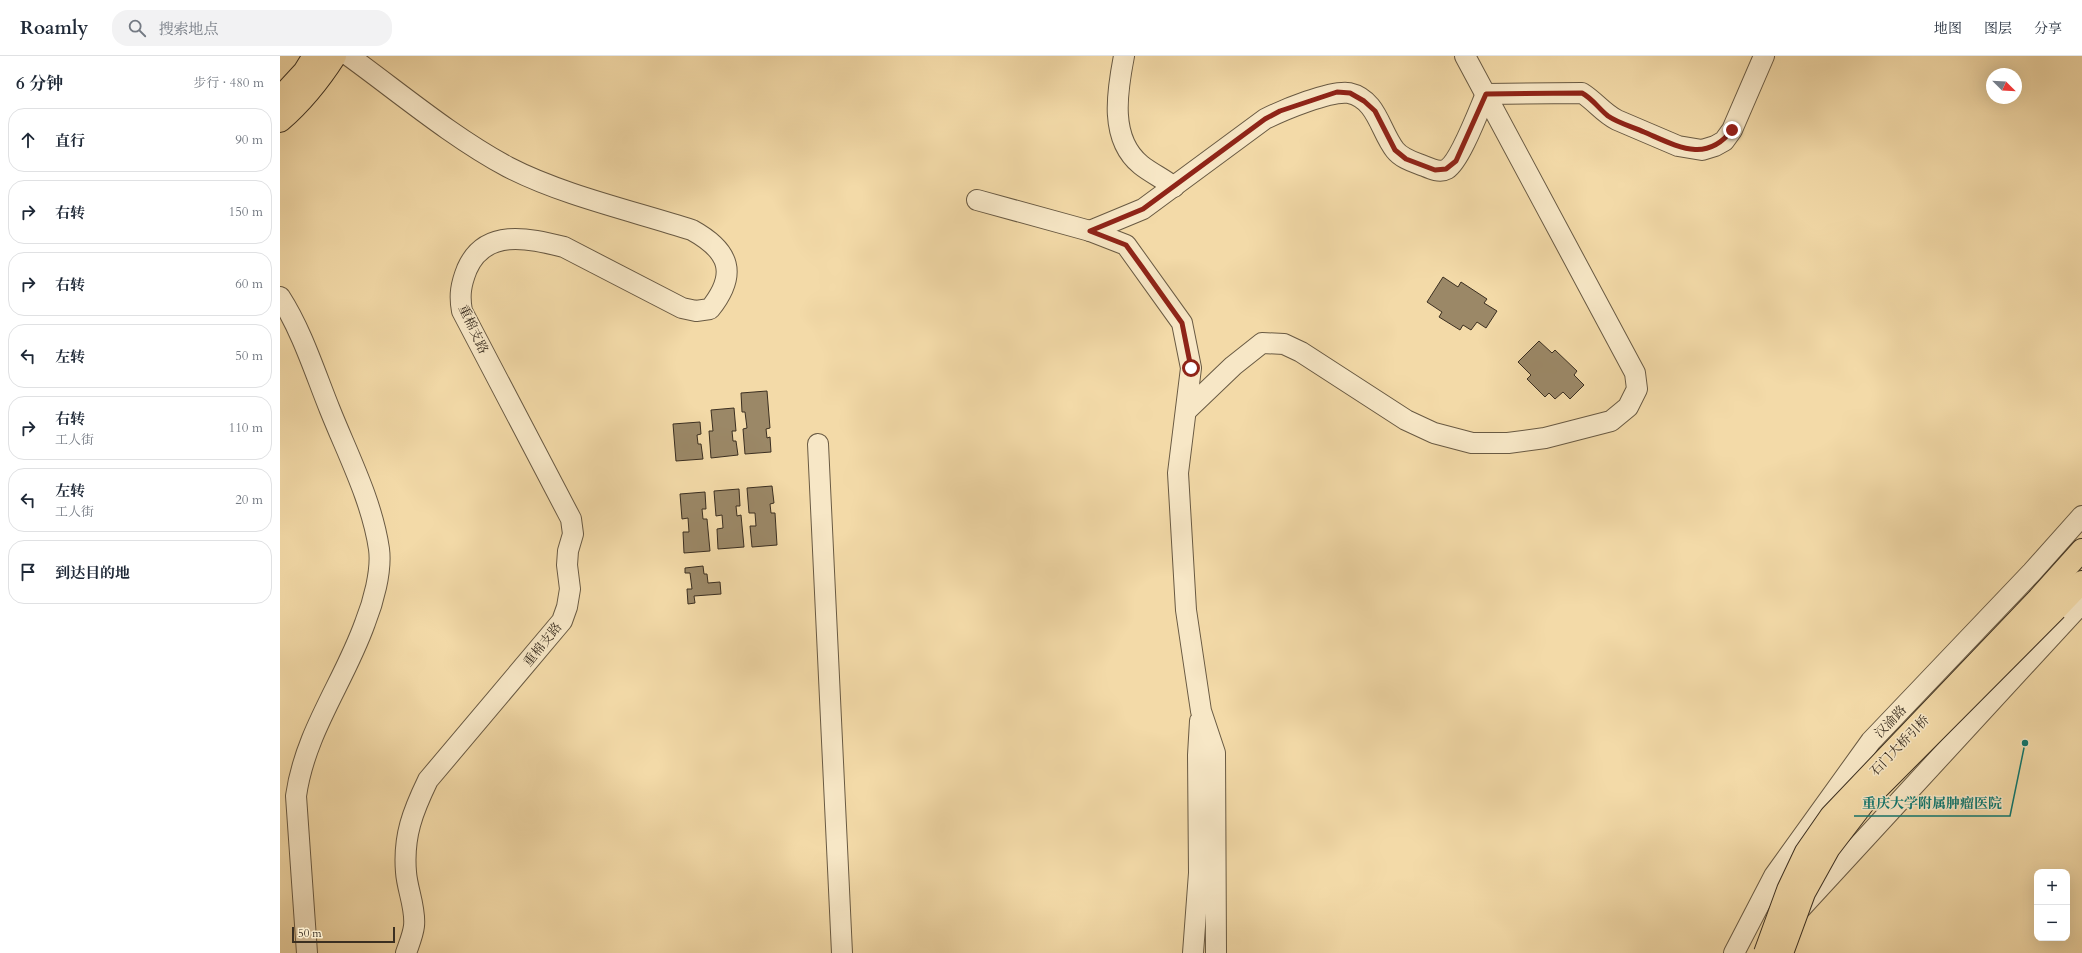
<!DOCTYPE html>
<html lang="zh">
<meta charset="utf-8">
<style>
body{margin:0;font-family:Cardo,"Noto Serif SC",serif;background:#f2f2f3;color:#1f2937}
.controls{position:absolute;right:12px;bottom:12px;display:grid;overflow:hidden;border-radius:8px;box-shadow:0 4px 16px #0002}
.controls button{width:36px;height:36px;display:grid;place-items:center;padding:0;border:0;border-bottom:1px solid #e0e1e3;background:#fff;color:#1f2937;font:20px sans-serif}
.compass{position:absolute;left:1706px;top:12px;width:36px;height:36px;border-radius:50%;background:#fff;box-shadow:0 4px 16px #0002;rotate:114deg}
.scale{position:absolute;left:12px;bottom:10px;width:103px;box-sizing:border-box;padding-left:4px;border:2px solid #3b2f21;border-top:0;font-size:11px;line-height:14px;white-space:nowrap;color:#3b2f21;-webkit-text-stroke:3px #f7e7c6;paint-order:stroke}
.stop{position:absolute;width:12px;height:12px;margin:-9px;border:3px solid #8f2418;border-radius:50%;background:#fff}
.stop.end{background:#8f2418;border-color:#fff;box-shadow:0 1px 4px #0008}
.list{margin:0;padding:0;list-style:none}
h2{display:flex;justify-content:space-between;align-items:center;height:52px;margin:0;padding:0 16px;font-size:17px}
h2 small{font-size:13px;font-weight:400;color:#747a83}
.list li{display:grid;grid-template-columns:26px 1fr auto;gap:12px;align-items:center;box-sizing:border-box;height:64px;margin:0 8px 8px;padding:0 8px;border:1px solid #e0e1e3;border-radius:16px}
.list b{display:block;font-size:15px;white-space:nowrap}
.list p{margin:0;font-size:13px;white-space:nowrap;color:#747a83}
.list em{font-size:13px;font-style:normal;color:#747a83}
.icon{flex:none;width:22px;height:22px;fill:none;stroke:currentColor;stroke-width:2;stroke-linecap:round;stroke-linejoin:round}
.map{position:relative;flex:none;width:1802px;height:897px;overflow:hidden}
header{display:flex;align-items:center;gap:24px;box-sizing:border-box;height:56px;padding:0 20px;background:#fff;border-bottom:1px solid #e0e1e3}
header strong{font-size:19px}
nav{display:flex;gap:22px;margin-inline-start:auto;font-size:14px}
.search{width:280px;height:36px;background:#f2f2f3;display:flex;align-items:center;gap:10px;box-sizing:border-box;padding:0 14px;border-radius:16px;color:#747a83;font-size:15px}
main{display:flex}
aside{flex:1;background:#fff}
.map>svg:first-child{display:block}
</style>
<header>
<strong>Roamly</strong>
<div class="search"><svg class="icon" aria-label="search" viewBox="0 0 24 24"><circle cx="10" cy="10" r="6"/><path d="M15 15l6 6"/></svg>搜索地点</div>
<nav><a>地图</a><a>图层</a><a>分享</a></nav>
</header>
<main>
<aside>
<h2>6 分钟<small>步行 · 480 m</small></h2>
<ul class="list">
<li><svg class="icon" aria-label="ahead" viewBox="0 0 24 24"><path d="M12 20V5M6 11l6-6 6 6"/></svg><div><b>直行</b></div><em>90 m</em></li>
<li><svg class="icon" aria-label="right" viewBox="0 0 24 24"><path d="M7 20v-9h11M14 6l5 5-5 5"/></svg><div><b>右转</b></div><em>150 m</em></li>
<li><svg class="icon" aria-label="right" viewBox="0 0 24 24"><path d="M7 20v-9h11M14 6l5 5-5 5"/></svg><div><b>右转</b></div><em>60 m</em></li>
<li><svg class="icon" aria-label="left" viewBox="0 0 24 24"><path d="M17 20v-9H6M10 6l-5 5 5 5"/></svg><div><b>左转</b></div><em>50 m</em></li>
<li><svg class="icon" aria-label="right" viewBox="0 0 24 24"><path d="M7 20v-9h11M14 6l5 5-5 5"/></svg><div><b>右转</b><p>工人街</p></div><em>110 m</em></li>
<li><svg class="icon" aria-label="left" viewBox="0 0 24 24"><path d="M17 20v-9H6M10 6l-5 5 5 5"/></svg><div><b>左转</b><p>工人街</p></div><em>20 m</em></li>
<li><svg class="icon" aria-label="arrive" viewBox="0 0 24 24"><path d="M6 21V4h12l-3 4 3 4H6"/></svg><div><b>到达目的地</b></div></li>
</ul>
</aside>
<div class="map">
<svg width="1802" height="897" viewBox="0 0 1802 897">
<rect width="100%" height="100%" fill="#f3daa8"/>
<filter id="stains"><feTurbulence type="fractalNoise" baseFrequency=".005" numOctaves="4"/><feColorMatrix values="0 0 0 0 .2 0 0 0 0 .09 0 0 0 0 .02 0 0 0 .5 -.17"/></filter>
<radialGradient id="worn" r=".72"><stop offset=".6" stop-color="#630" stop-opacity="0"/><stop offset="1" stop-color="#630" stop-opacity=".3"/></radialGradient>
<g fill="#9b8867" stroke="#3b2f21">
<polygon points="1163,221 1178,231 1181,226 1207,243 1204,247 1217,255 1206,272 1197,266 1191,274 1183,269 1180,274 1159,261 1162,256 1147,246"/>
<polygon points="1259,285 1272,297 1275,294 1297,315 1294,319 1304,329 1290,343 1283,336 1275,343 1269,337 1265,341 1247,323 1251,319 1238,306"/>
<polygon points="487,335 490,372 486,373 487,382 490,381 491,396 465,398 463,373 467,372 465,356 462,356 461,337"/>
<polygon points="454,352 456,375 452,375 453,385 456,385 458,399 431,402 429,375 433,375 431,354"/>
<polygon points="420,366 421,378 417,379 418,388 421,388 423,403 396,405 393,368"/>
<polygon points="492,430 494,447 490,448 491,457 495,457 497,489 472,491 470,470 476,470 475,457 469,457 467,432"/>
<polygon points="459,433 460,450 456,450 457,460 461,459 464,491 438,493 437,473 443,472 442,459 436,460 434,435"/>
<polygon points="425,436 426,453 422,453 423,463 427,463 430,495 404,497 403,476 409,476 408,462 402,463 400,438"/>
<polygon points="423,510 424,518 427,518 428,527 440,526 441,538 414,540 415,547 408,548 407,533 412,533 410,517 405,517 405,512"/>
</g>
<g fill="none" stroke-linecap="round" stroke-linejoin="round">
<g stroke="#695a43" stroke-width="22">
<g id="minor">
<path d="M69,0C120,37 172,81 228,111C282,139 353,155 412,174C450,195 458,218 430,253L416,255L402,252L284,191C248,182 205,172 187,213C181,228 179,239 182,255L291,463L293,478L288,495L287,509L290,533L287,551L282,565L148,724C133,755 123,780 126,816C127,833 136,852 134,870C133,879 129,888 126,897"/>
<path d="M844,0C837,36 829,83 861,109C871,117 884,123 894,131"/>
<path d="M1206,38L1302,37C1315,45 1323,57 1337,64L1398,90L1422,94L1435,90L1444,85L1452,74L1484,0"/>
<polyline points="697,144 810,175 846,189 902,267 911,312 898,417 906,554 921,655 935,697 936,897"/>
<path d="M810,175L863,153L985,63C1003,54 1051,34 1069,37C1097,43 1100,75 1115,94C1122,103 1134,106 1144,110C1151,113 1160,117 1167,113C1180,105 1199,54 1206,38"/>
<path d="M0,241C22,275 35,317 50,354C68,399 92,445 99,493C102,515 93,547 85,567C64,626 25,676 16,740L27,897"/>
<polyline points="906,355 953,310 982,287 1004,288 1021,296 1126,364 1154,377 1192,387 1228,387 1265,382 1331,365 1348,351 1357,333 1355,317 1185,0"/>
<polyline points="538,388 562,897"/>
<polyline points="1521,852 1802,547"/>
<polyline points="913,897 919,817 918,699 920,665"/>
<polyline points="1454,897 1494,820 1591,685 1752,516 1802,460"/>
</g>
</g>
<g stroke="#3b2f21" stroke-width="24">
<g id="major">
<polyline points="0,42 24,16 34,0"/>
<path d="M0,65C22,46 39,25 55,0"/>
<polyline points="1759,542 1802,494"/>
<polyline points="1776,553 1802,526"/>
</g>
</g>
<use href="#minor" stroke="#f7e7c6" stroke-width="20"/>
<use href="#major" stroke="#f3daa8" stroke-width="22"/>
<g stroke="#3b2f21" stroke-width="24" stroke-linecap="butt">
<g id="major-bridge">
<polyline points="1485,897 1508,834 1526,796 1551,760 1759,542"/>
<polyline points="1502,897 1524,837 1549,792 1585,745 1776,553"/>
</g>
</g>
<use href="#major-bridge" stroke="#f3daa8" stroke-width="22"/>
</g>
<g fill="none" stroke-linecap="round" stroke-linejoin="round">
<path stroke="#8f2418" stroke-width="5" d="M911,312L902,267L862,211L846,189L810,175L863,153L985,63L1000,55L1057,36L1070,37L1084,45L1095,55L1115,94L1126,103L1155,114L1166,113L1176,105L1206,38L1302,37C1313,43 1318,52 1328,60C1338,67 1353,71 1364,76C1397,90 1426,108 1452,74"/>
</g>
<g text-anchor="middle" stroke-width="3" stroke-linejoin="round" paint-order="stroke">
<g font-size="13" fill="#3b2f21" stroke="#f7e7c6">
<text transform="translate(194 273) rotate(65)" y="5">重棉支路</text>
<text transform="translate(262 588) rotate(-51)" y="5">重棉支路</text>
<text transform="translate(1610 665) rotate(-46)" y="5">汉渝路</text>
<text transform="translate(1619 689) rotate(-46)" y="5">石门大桥引桥</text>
</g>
</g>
<path fill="none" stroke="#0f766e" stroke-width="1.5" d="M1745 687L1730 760H1574"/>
<circle fill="#0f766e" stroke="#f7e7c6" stroke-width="1.5" cx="1745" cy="687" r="4"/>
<g font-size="14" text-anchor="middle" font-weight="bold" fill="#0f766e" stroke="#f7e7c6" stroke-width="3" stroke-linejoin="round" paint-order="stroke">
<text x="1652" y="752">重庆大学附属肿瘤医院</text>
</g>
<rect width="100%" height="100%" filter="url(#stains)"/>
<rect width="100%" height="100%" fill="url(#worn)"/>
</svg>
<div class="controls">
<button>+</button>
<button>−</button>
</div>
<svg class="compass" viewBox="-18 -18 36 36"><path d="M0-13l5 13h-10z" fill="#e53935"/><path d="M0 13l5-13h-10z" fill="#747a83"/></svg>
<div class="scale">50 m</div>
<div class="stop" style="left:911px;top:312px"></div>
<div class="stop end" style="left:1452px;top:74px"></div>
</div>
</main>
